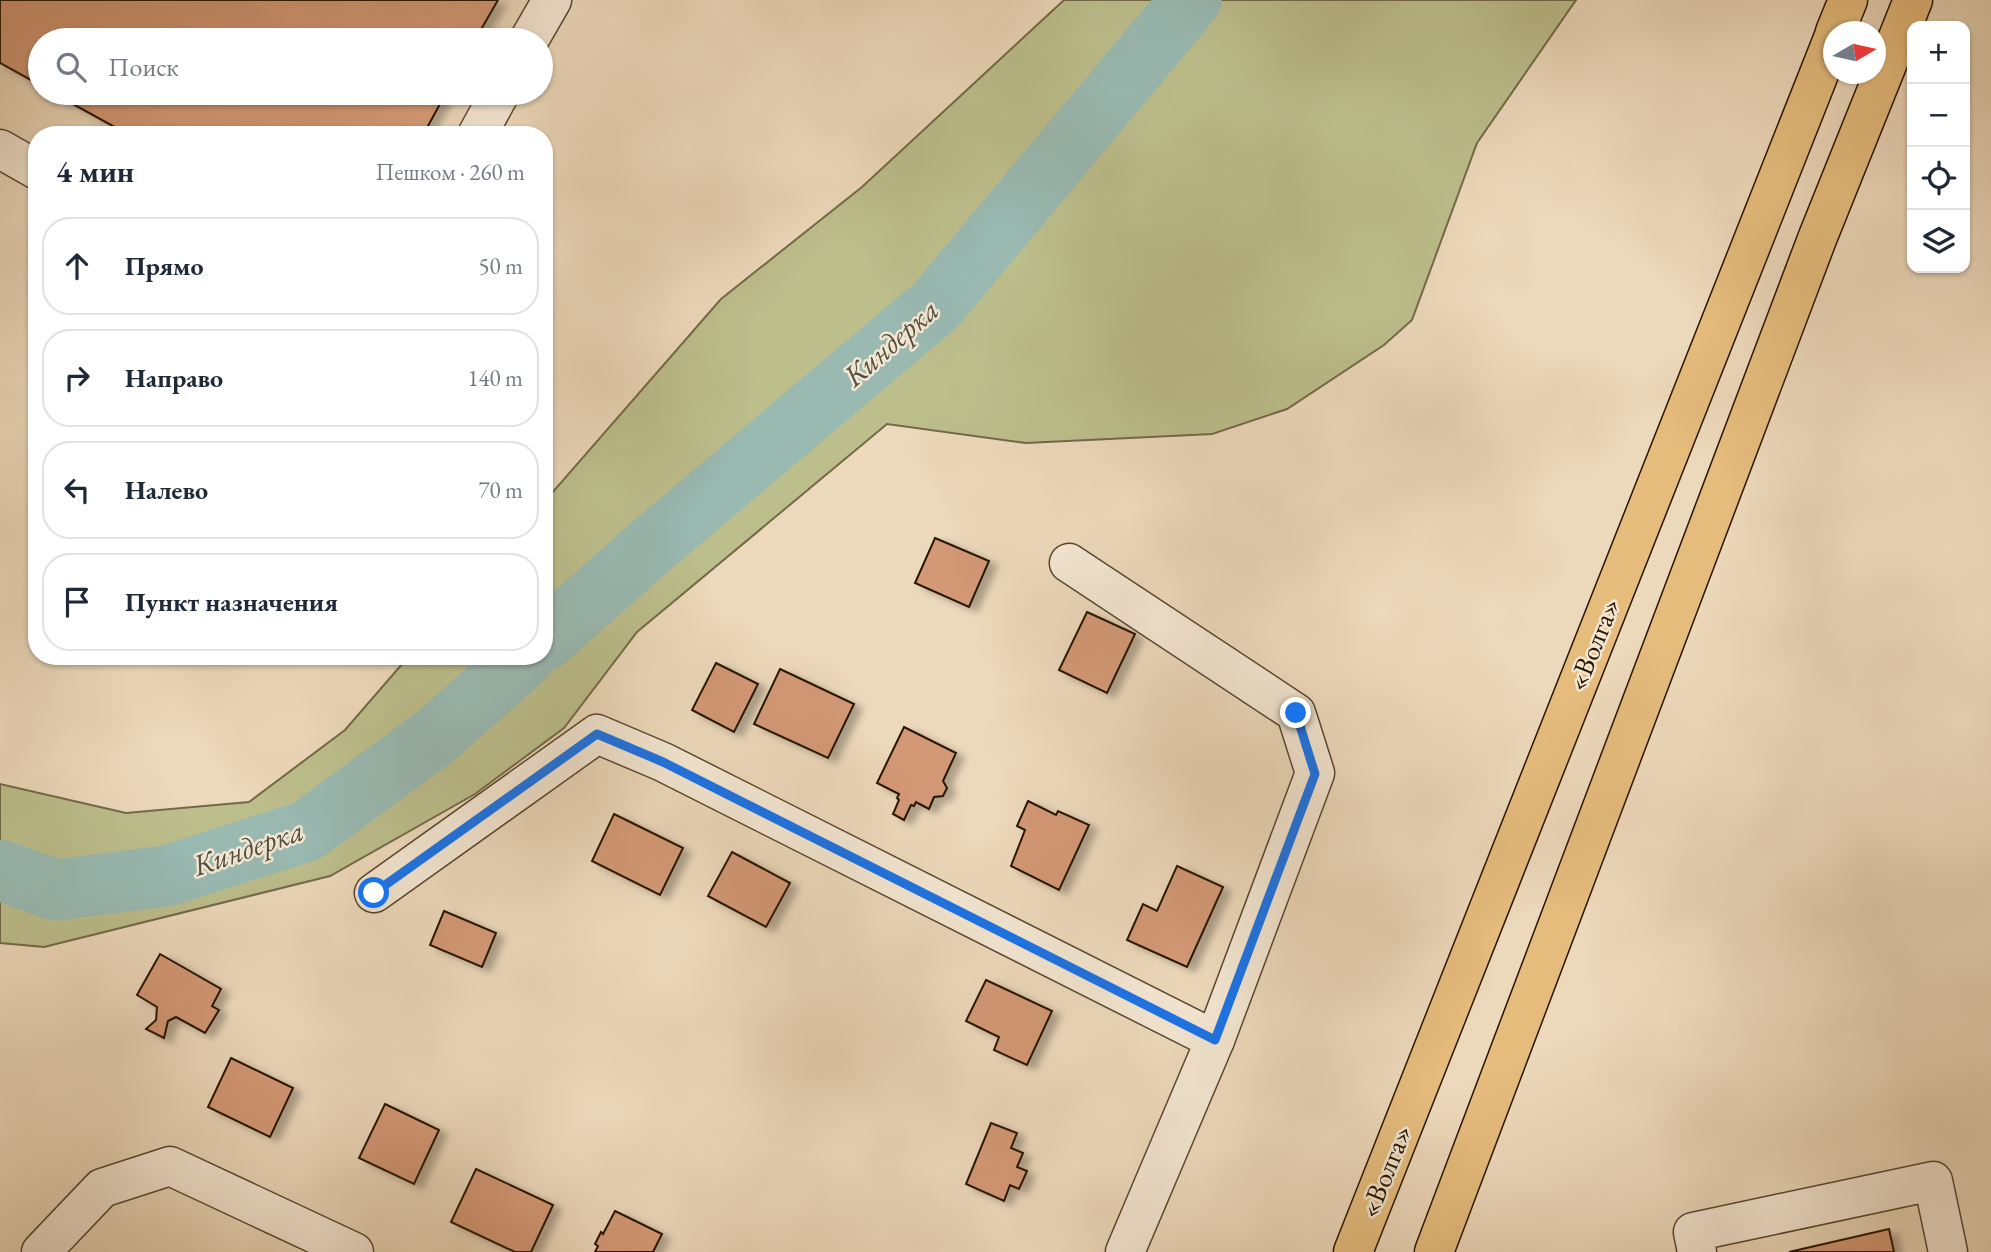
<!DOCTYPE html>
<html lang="ru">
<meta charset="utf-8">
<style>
body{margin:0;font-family:"EB Garamond",serif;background:#f2f2f3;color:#1f2937}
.controls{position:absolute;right:21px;top:21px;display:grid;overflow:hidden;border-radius:14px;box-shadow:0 2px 5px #0004}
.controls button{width:63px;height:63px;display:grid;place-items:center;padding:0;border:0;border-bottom:2px solid #e0e1e3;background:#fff;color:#1f2937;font:35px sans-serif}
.compass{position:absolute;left:1823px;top:21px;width:63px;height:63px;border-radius:50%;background:#fff;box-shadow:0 2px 5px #0004;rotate:81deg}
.stop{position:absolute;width:21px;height:21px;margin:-16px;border:5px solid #1a73e8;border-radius:50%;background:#fff}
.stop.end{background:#1a73e8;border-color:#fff;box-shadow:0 2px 7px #0008}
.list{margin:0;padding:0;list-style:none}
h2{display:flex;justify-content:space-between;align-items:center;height:91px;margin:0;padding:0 28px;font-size:30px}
h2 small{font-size:23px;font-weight:400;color:#747a83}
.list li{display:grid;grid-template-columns:46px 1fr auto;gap:21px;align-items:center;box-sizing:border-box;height:98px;margin:0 14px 14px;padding:0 14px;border:2px solid #e0e1e3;border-radius:28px}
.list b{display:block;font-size:26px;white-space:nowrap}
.list em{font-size:23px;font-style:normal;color:#747a83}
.icon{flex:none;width:38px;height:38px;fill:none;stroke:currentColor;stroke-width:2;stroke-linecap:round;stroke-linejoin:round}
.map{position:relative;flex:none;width:1991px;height:1252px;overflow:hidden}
.search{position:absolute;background:#fff;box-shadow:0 2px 5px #0004;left:28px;top:28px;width:525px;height:77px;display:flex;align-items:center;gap:18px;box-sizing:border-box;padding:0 24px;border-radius:38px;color:#747a83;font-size:26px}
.panel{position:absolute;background:#fff;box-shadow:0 2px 5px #0004;left:28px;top:126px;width:525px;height:539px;border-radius:28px}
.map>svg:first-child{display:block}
</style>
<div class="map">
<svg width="1991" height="1252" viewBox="0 0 1991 1252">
<defs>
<filter id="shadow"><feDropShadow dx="8" dy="4.5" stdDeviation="3.5" flood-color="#0004"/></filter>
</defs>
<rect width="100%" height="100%" fill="#ecd8ba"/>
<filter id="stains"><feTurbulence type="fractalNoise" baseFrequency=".00286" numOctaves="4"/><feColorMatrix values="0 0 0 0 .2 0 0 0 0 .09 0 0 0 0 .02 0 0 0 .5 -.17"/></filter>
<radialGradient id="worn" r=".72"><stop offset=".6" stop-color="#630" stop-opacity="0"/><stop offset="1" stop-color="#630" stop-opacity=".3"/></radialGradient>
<polygon fill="#bcbe8c" stroke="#726a46" stroke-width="2" points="1064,0 1576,0 1477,143 1412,320 1384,345 1287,409 1212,434 1026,443 887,424 637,632 564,728 475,794 330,876 44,947 0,943 0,784 126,813 249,802 345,730 409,656 544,656 544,502 721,299 862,187"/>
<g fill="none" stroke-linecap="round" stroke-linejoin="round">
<g stroke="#99b9b1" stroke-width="61">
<polyline points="544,641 650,547 936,305 1191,0"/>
<polyline points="0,870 55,890 166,876 307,831 436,736 526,656"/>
</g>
</g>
<g fill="#d39874" stroke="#281600" stroke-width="2" filter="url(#shadow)">
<polygon points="0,0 498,0 475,40 40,40 40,85 0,63"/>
<polygon points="53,93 446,93 423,135 129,135"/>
<polygon points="935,538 989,561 969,607 915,583"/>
<polygon points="1087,612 1135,634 1107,693 1059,670"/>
<polygon points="716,663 758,684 734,732 692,710"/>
<polygon points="780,669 854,704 828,758 754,724"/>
<polygon points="904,727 956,753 943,781 947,788 943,796 934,797 929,809 916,802 914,806 911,805 904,820 893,814 899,800 897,798 899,794 877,783"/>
<polygon points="1028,801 1056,815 1058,811 1089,825 1059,890 1011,866 1025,830 1017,826"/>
<polygon points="614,814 683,848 660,895 592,861"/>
<polygon points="732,852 790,883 766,927 708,896"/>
<polygon points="1177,866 1223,887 1187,967 1127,940 1143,904 1157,911"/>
<polygon points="444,911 496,933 482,967 430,945"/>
<polygon points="160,954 221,989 212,1006 219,1010 205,1033 176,1017 168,1021 164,1038 146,1029 156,1020 157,1007 137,995"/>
<polygon points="986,980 1052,1011 1027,1065 994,1050 999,1037 966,1021"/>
<polygon points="231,1058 293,1088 270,1137 208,1107"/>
<polygon points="385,1104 439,1130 414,1184 359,1158"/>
<polygon points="991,1123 1017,1133 1011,1148 1023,1153 1017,1167 1027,1171 1019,1189 1010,1185 1004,1201 966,1184"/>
<polygon points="476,1169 553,1205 531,1252 515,1252 451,1222"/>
<polygon points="615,1211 662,1234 653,1252 595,1252 598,1246 595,1244 601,1232 603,1234"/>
<polygon points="1889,1229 1894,1252 1789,1252"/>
</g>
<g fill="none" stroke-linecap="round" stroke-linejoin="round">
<g stroke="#59462e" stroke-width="41">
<g id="minor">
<polyline points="529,40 552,0"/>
<polyline points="477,135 500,93"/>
<polyline points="0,149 37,170"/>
<polyline points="1069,563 1296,713 1315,773 1215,1040 1125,1252"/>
<polyline points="374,893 597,734 663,762 1215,1040"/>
<polyline points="41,1252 102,1188 170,1166 354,1252"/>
<polyline points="1697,1252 1693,1232 1933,1181 1948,1252"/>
</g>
</g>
<g stroke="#281600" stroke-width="41">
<g id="highway">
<polyline points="1835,32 1848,0"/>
<polyline points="1353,1252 1834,36"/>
<polyline points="1434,1252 1817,239 1913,0"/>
</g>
</g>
<use href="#minor" stroke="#f3e6d2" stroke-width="38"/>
<use href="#highway" stroke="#e6bc7d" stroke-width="38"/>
</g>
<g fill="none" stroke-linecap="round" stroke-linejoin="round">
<polyline stroke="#1a73e8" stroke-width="9" points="374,893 597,734 663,762 1215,1040 1315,774 1296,713"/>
</g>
<g text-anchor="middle" stroke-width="5" stroke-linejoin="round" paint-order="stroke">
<g font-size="28" fill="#281600" stroke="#f3e6d2">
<text transform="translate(1593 644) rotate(-68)" y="10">«Волга»</text>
<text transform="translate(1385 1171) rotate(-68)" y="10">«Волга»</text>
</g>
<g font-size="30" font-style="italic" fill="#504f3e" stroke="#f3e6d2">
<text transform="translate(891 343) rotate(-41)" y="10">Киндерка</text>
<text transform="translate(248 848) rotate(-19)" y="10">Киндерка</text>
</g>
</g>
<rect width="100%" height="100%" filter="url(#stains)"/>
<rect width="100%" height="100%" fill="url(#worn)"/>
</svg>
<div class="controls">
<button>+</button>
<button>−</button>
<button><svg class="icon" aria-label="locate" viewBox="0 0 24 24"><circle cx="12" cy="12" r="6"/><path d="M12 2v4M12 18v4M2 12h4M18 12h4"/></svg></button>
<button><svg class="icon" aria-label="layers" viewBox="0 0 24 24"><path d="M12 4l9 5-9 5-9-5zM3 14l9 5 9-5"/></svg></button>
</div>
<svg class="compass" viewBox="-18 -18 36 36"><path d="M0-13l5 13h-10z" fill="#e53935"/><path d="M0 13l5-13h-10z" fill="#747a83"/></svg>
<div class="stop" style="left:374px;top:893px"></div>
<div class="stop end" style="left:1296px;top:713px"></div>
<div class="search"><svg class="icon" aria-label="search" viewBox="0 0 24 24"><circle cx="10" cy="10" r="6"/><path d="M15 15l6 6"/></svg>Поиск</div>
<section class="panel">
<h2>4 мин<small>Пешком · 260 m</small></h2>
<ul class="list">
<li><svg class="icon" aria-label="ahead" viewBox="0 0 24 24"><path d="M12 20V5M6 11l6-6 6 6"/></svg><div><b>Прямо</b></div><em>50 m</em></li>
<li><svg class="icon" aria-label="right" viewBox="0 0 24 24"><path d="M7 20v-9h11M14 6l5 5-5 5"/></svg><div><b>Направо</b></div><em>140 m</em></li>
<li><svg class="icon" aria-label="left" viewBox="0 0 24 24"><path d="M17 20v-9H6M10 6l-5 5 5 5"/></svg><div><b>Налево</b></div><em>70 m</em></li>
<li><svg class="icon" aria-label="arrive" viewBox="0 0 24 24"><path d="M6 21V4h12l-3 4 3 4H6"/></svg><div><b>Пункт назначения</b></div></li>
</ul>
</section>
</div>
